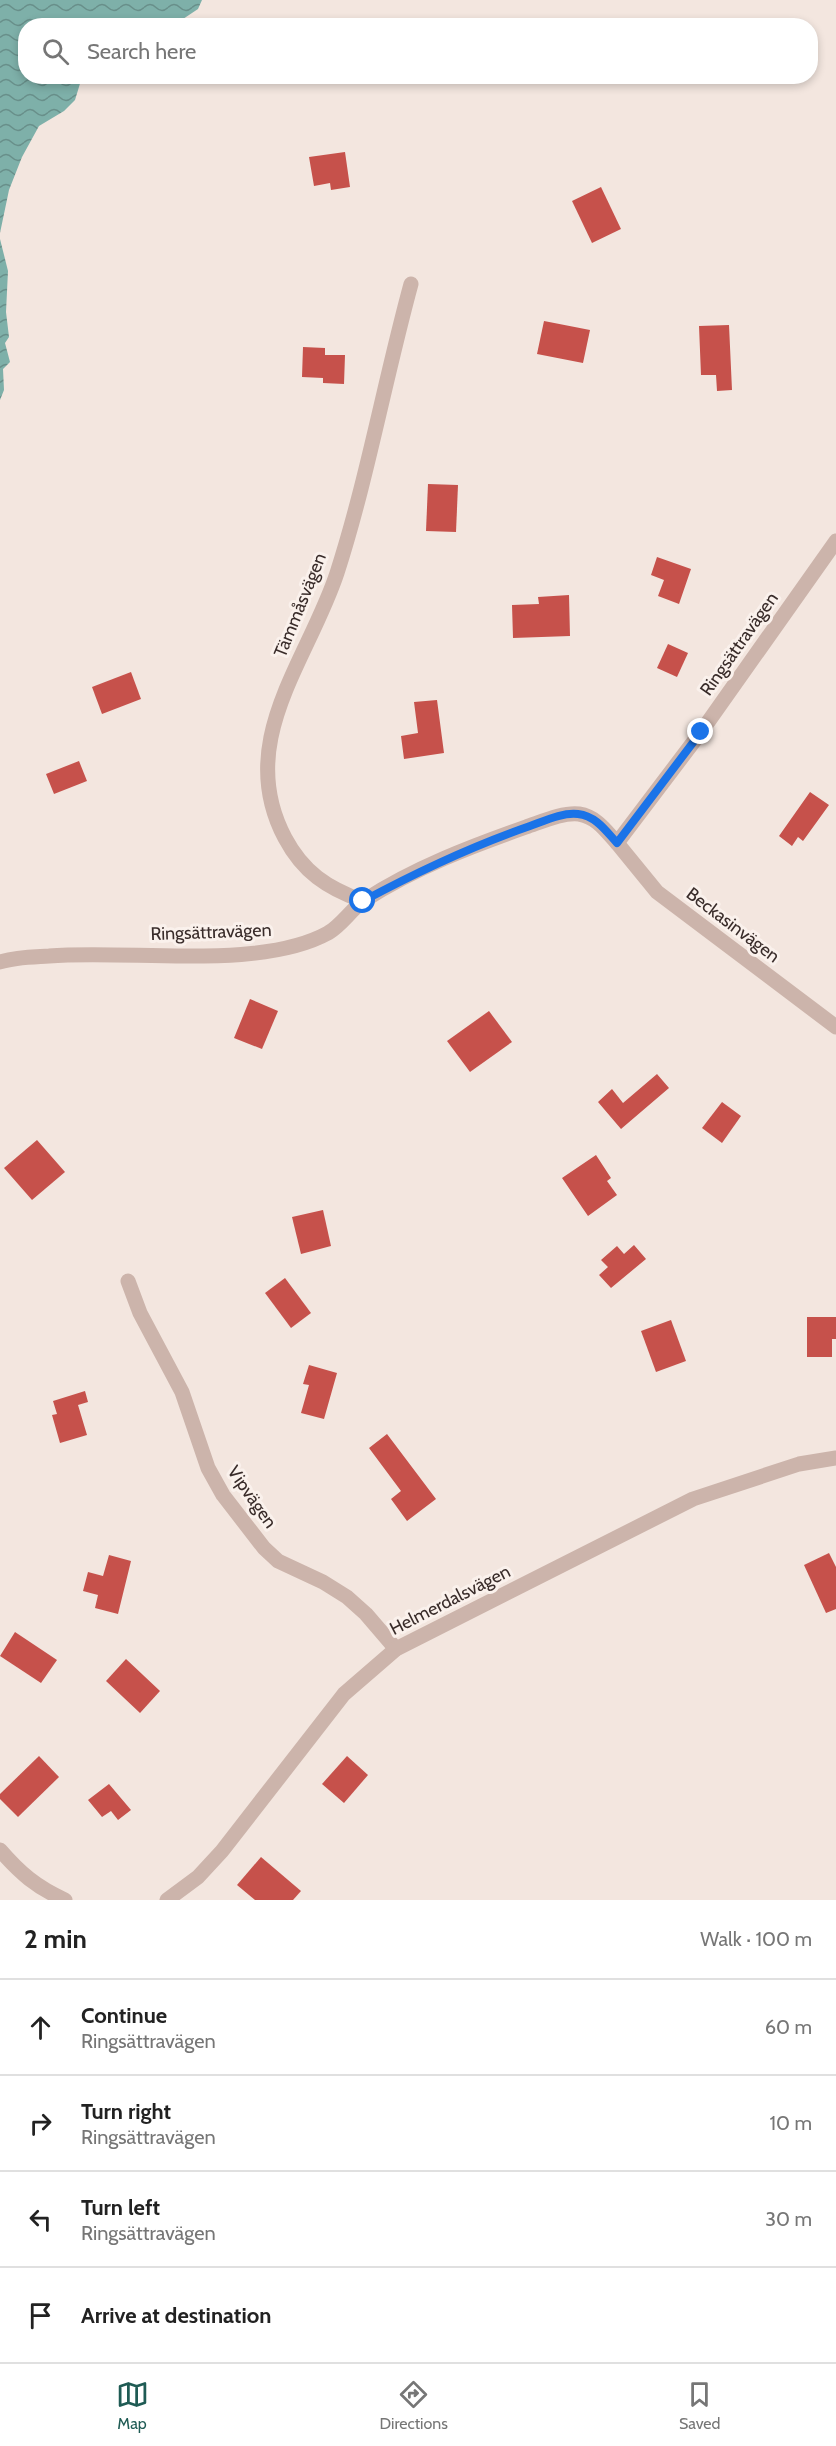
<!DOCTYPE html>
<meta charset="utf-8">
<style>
body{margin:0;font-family:Cabin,sans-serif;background:#f6f6f6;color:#222}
.stop{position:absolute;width:18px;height:18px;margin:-14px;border:4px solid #1a73e8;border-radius:50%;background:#fff}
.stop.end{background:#1a73e8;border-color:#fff;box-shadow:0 2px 6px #0008}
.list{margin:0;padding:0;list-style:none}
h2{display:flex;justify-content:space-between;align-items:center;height:78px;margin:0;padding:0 24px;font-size:26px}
h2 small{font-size:20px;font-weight:400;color:#767676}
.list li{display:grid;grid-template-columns:39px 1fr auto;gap:18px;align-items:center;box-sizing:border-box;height:96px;padding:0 24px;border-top:2px solid #e0e0e0}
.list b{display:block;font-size:22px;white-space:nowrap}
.list p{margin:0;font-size:20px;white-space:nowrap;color:#767676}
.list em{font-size:20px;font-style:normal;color:#767676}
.icon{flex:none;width:33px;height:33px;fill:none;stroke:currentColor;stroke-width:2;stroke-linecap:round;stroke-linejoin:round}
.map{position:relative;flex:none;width:836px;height:1900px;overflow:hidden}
.search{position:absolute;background:#fff;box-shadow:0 3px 9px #0003;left:18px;right:18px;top:18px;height:66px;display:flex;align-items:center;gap:15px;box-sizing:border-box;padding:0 21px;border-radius:24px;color:#767676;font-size:22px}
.sheet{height:462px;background:#fff}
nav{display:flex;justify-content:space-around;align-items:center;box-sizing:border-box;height:84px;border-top:2px solid #e0e0e0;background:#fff;font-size:16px;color:#767676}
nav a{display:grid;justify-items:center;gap:3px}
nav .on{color:#1f5b54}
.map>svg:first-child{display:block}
</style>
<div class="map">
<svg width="836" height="1900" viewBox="0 0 836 1900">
<defs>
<pattern id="water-waves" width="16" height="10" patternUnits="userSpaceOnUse" patternTransform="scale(1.5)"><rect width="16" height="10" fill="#7eb0a9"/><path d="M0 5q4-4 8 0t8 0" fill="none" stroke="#688f8a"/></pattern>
</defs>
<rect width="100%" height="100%" fill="#f3e6df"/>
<g fill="url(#water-waves)">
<polygon points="0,0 202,0 198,9 174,25 26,26 26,76 82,77 75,100 64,111 39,126 22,157 9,190 0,233"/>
<polygon points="0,239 8,271 6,312 9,337 5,343 10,362 3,369 4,390 0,400"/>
</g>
<g fill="#c6514b">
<polygon points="345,152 350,187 331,190 330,183 314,186 309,157"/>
<polygon points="601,187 621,229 592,243 572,201"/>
<polygon points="544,321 590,330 583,363 537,354"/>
<polygon points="729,325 732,390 717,391 716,375 701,375 699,326"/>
<polygon points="303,347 325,348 325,355 345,355 344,384 323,383 323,378 302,377"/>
<polygon points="428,484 458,485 456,532 426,531"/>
<polygon points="657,557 691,569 679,604 658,596 664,580 651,575"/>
<polygon points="569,595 570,636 513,638 512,605 539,604 538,597"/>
<polygon points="668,644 688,653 677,677 657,668"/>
<polygon points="131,672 141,699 102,714 92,687"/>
<polygon points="437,700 444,753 404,759 401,736 418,733 414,702"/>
<polygon points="79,761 87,781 54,794 46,774"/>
<polygon points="810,792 829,805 803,841 798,837 792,846 779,836"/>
<polygon points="250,999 278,1011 262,1049 234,1038"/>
<polygon points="489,1011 512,1042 470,1072 447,1041"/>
<polygon points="657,1074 669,1088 621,1129 598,1102 612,1089 623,1103"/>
<polygon points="722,1102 741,1116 722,1143 702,1128"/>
<polygon points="37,1140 65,1172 32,1200 4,1168"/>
<polygon points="596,1155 611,1178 607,1181 617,1195 588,1216 562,1178"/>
<polygon points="323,1210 331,1246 301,1254 292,1217"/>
<polygon points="634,1245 646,1259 611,1288 599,1275 608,1267 601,1260 617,1246 624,1254"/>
<polygon points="285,1278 311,1313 291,1328 265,1293"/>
<polygon points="807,1317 836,1317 836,1339 832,1339 832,1357 807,1357"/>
<polygon points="671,1320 686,1361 656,1372 641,1331"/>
<polygon points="309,1365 337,1373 324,1419 301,1413 309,1385 303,1384"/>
<polygon points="85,1391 88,1402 78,1405 87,1435 60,1443 52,1415 57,1414 53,1401"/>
<polygon points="387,1434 436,1499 407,1521 391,1499 401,1491 369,1448"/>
<polygon points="829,1553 836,1567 836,1609 826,1613 804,1565"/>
<polygon points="109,1555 131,1561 118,1614 95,1608 98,1595 83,1591 88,1572 103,1576"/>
<polygon points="15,1632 57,1660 41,1683 0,1656"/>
<polygon points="126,1659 160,1691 140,1713 106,1681"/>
<polygon points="39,1756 59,1777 18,1817 0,1799 0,1794"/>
<polygon points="347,1756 368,1775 344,1803 322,1784"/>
<polygon points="109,1784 131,1810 118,1820 111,1811 102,1817 88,1800"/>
<polygon points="261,1857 301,1891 293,1900 255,1900 237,1885"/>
</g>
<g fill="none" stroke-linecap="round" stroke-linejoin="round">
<g stroke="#ccb4ab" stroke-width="15">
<polyline points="617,843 657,892 836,1027"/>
<path d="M363,901C327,888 303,872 285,838C234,742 308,661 337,573C367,480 385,379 411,284"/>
<path d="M0,962C15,957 33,957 49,956C129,949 259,971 328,933C343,924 351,909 365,900C414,868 472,846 526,827C541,822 563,812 579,814C597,817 606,831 617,843L701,732L836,541"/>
<polyline points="128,1281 140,1313 182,1392 208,1468 223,1495 264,1548 278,1561 323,1582 347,1597 366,1614 396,1649"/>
<path d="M0,1850C20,1873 36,1887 65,1900"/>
<polyline points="167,1900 198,1877 222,1851 344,1694 396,1649 693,1499 799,1464 836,1458"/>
</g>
</g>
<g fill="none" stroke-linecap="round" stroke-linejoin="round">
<path stroke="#1a73e8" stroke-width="8" d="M363,901C417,872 472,846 530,826C544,821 563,812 578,814C596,816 606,831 617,843L701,732"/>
</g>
<g text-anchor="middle" stroke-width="6" stroke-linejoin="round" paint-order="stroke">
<g font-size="18" fill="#392c2a" stroke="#faf1ec">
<text transform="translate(300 605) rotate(-68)" y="6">Tämmåsvägen</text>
<text transform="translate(739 644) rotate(-55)" y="6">Ringsättravägen</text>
<text transform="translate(733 925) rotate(37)" y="6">Beckasinvägen</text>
<text transform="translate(211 932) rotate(-2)" y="6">Ringsättravägen</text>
<text transform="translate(252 1497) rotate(55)" y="6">Vipvägen</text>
<text transform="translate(450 1600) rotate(-27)" y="6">Helmerdalsvägen</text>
</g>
</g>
</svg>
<div class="stop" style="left:363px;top:901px"></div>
<div class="stop end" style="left:701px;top:732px"></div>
<div class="search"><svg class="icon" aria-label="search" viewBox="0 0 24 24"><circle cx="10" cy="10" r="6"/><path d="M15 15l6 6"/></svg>Search here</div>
</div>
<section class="sheet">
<h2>2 min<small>Walk · 100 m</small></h2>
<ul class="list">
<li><svg class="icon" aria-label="ahead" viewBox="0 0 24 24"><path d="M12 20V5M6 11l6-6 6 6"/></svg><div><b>Continue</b><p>Ringsättravägen</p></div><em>60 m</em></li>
<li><svg class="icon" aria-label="right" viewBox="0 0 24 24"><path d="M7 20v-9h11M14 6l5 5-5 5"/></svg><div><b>Turn right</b><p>Ringsättravägen</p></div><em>10 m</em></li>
<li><svg class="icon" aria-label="left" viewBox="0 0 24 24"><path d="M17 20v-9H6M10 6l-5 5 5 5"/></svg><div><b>Turn left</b><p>Ringsättravägen</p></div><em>30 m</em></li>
<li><svg class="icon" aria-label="arrive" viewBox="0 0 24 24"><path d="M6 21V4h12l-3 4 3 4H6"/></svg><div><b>Arrive at destination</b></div></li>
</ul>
</section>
<nav>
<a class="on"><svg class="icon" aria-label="map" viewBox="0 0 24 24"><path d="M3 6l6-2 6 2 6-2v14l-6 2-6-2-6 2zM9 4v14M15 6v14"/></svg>Map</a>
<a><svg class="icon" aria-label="directions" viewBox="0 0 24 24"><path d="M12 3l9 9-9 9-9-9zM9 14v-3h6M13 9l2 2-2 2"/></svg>Directions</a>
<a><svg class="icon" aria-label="saved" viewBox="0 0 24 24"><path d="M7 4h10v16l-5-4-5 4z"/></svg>Saved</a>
</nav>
